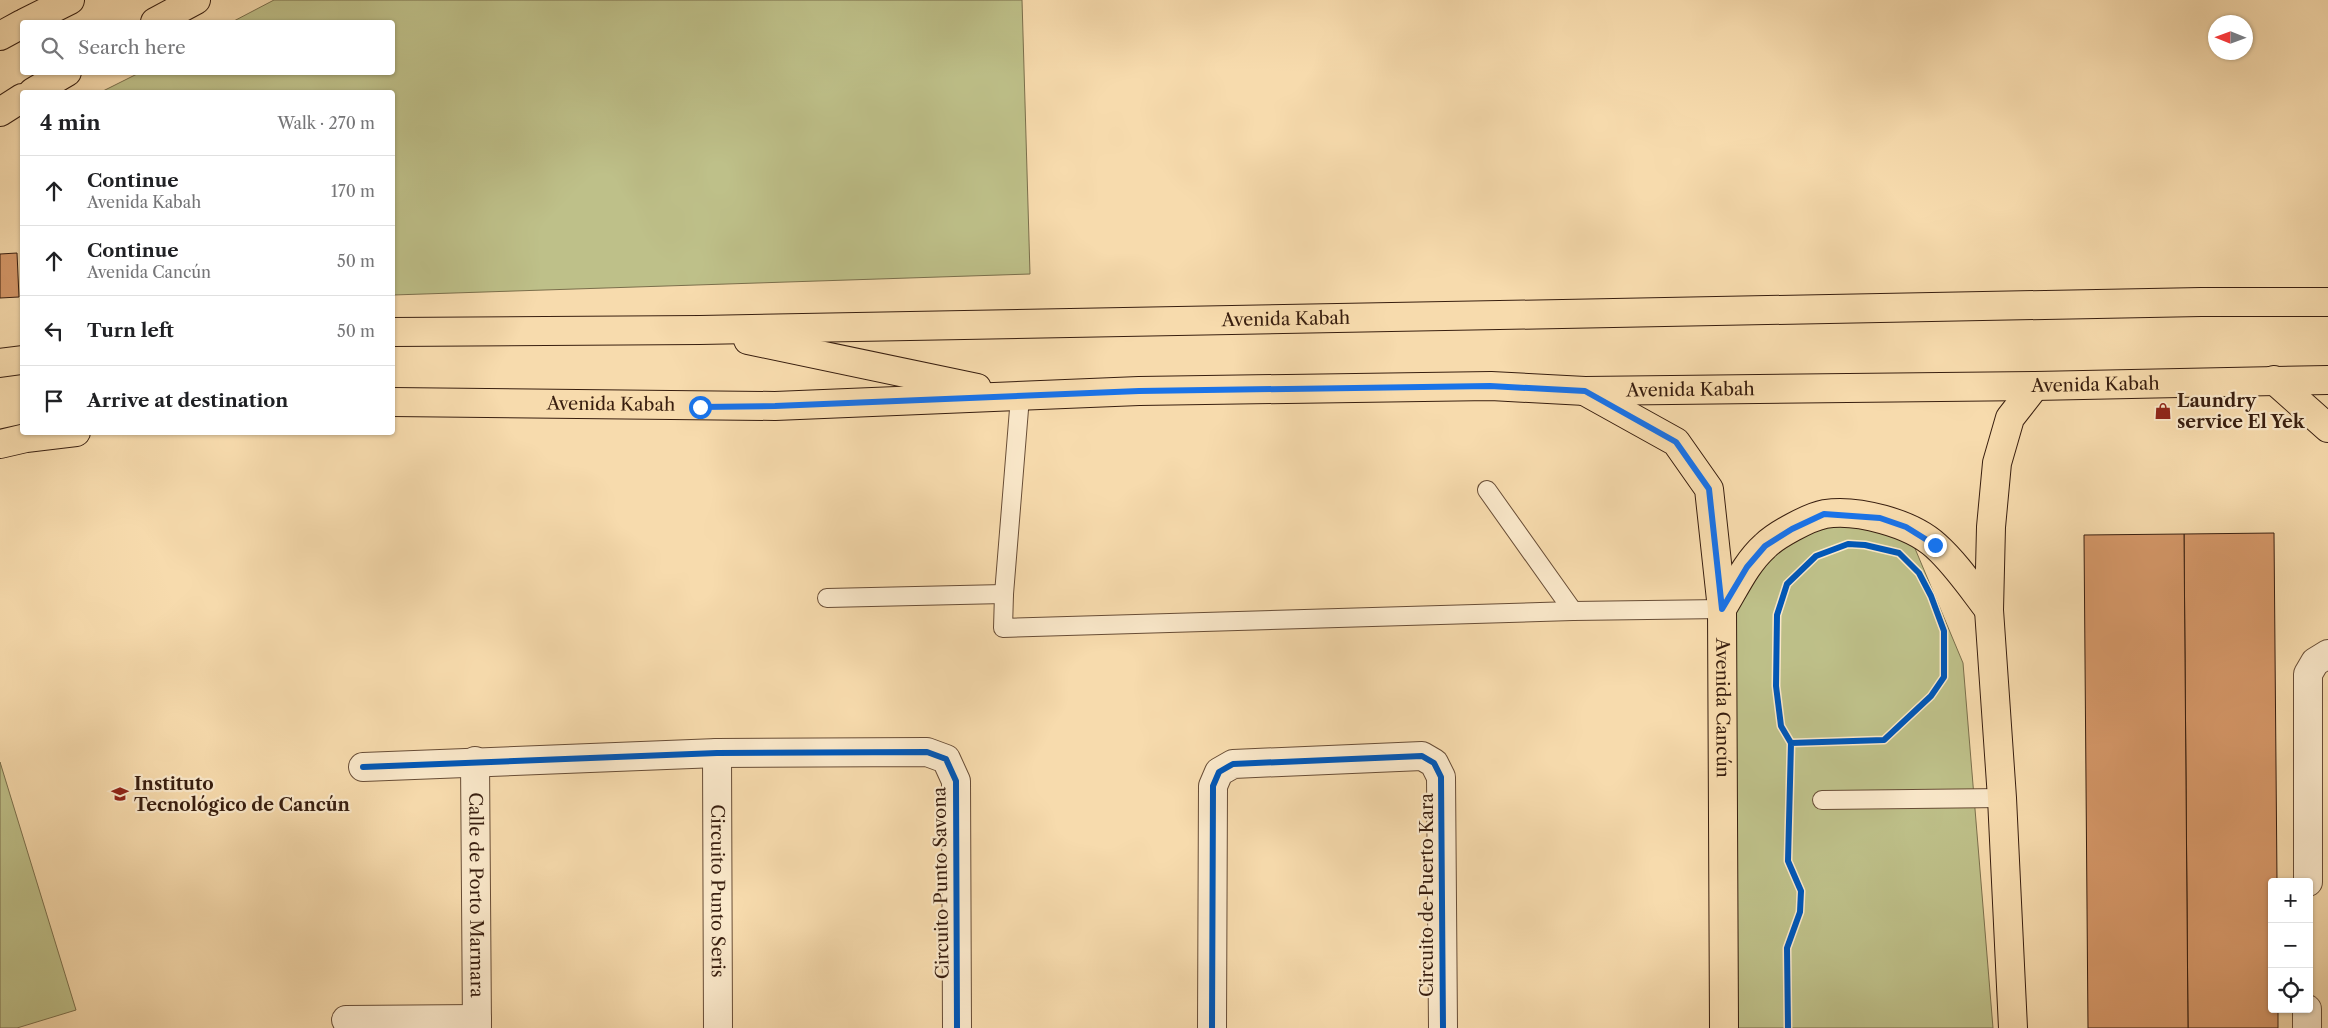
<!DOCTYPE html>
<meta charset="utf-8">
<style>
body{margin:0;font-family:"Libre Caslon Text",serif;background:#f6f6f6;color:#202124}
.controls{position:absolute;right:15px;bottom:15px;display:grid;overflow:hidden;border-radius:5px;box-shadow:0 1px 4px #0004}
.controls button{width:45px;height:45px;display:grid;place-items:center;padding:0;border:0;border-bottom:1px solid #e0e0e0;background:#fff;color:#202124;font:25px sans-serif}
.compass{position:absolute;left:2208px;top:15px;width:45px;height:45px;border-radius:50%;background:#fff;box-shadow:0 1px 4px #0004;rotate:271deg}
.stop{position:absolute;width:15px;height:15px;margin:-11px;border:4px solid #1a73e8;border-radius:50%;background:#fff}
.stop.end{background:#1a73e8;border-color:#fff;box-shadow:0 1px 5px #0008}
.list{margin:0;padding:0;list-style:none}
h2{display:flex;justify-content:space-between;align-items:center;height:65px;margin:0;padding:0 20px;font-size:21px}
h2 small{font-size:16px;font-weight:400;color:#757577}
.list li{display:grid;grid-template-columns:32px 1fr auto;gap:15px;align-items:center;box-sizing:border-box;height:70px;padding:0 20px;border-top:1px solid #e0e0e0}
.list b{display:block;font-size:19px;white-space:nowrap}
.list p{margin:0;font-size:16px;white-space:nowrap;color:#757577}
.list em{font-size:16px;font-style:normal;color:#757577}
.icon{flex:none;width:28px;height:28px;fill:none;stroke:currentColor;stroke-width:2;stroke-linecap:round;stroke-linejoin:round}
.map{position:relative;flex:none;width:2328px;height:1028px;overflow:hidden}
.search{position:absolute;background:#fff;box-shadow:0 1px 4px #0004;left:20px;top:20px;width:375px;height:55px;display:flex;align-items:center;gap:12px;box-sizing:border-box;padding:0 18px;border-radius:5px;color:#757577;font-size:19px}
.panel{position:absolute;background:#fff;box-shadow:0 1px 4px #0004;left:20px;top:90px;width:375px;height:345px;border-radius:5px}
.map>svg:first-child{display:block}
</style>
<div class="map">
<svg width="2328" height="1028" viewBox="0 0 2328 1028">
<rect width="100%" height="100%" fill="#f7dbad"/>
<filter id="stains"><feTurbulence type="fractalNoise" baseFrequency=".004" numOctaves="4"/><feColorMatrix values="0 0 0 0 .2 0 0 0 0 .09 0 0 0 0 .02 0 0 0 .5 -.17"/></filter>
<radialGradient id="worn" r=".72"><stop offset=".6" stop-color="#630" stop-opacity="0"/><stop offset="1" stop-color="#630" stop-opacity=".3"/></radialGradient>
<g fill="#bec089" stroke="#7b6f4c">
<polygon points="274,0 1022,0 1030,274 393,295 392,92 101,92 139,73 392,72 392,22 232,22"/>
<polygon points="1811,521 1906,527 1963,663 1993,1028 1728,1028 1733,590"/>
<polygon points="0,762 76,1010 17,1028 0,1028"/>
</g>
<g fill="#d69869" stroke="#381e0f">
<polygon points="17,253 19,297 0,298 0,254"/>
<polygon points="2274,533 2277,882 2272,882 2272,1009 2278,1009 2278,1028 2188,1028 2184,534"/>
<polygon points="2184,534 2188,1028 2088,1028 2084,535"/>
</g>
<g fill="none" stroke-linecap="round" stroke-linejoin="round">
<g stroke="#684d36" stroke-width="20">
<g id="service">
<polyline points="1020,397 1004,594 1003,628 1573,611"/>
<polyline points="1487,490 1573,611 1722,609"/>
<polyline points="827,598 1004,594"/>
<polyline points="1822,800 2002,798"/>
</g>
</g>
<g stroke="#684d36" stroke-width="30">
<g id="minor">
<path id="s1" d="M717,753L718,1028"/>
<path id="s2" d="M475,761L477,1028"/>
<polyline points="363,767 717,753 927,752 946,759 956,781 957,1028"/>
<polyline points="2308,882 2308,674 2315,662 2328,654"/>
<polyline points="346,1020 477,1019"/>
<polyline points="1212,1028 1213,786 1219,772 1233,764 1422,756 1434,763 1441,777 1443,1028"/>
<polyline points="2307,1028 2307,1009"/>
</g>
</g>
<g stroke="#381e0f" stroke-width="30">
<g id="primary">
<polyline points="26,22 70,0"/>
<polyline points="155,22 196,0"/>
<polyline points="0,36 22,24"/>
<polyline points="33,92 67,72"/>
<polyline points="0,112 22,98"/>
<path id="s3" d="M392,332L700,330L2201,302H2328"/>
<polyline points="748,340 977,388"/>
<polyline points="0,363 22,360"/>
<polyline points="2274,380 2328,428"/>
<path id="s4" d="M1586,392L1676,442L1709,489L1722,609L1724,1028"/>
<path id="s5" d="M392,402L775,406L1139,391L1491,386L1585,391L2035,386L2328,380"/>
<polyline points="0,444 26,438 76,432"/>
<path d="M1722,609C1735,588 1746,563 1765,546C1776,535 1809,517 1825,514C1857,509 1911,523 1936,546C1956,564 1972,588 1989,610"/>
<polyline points="2013,1028 2002,798 1989,610 1991,527 1997,463 2010,418 2035,386"/>
</g>
</g>
<use href="#service" stroke="#fae8ca" stroke-width="18"/>
<use href="#minor" stroke="#fae8ca" stroke-width="28"/>
<use href="#primary" stroke="#f7dbad" stroke-width="28"/>
<g stroke="#fae8ca" stroke-width="9">
<g id="cycleway">
<polyline points="363,767 717,753 927,752 946,759 956,781 957,1028"/>
<polyline points="1212,1028 1213,786 1219,772 1233,764 1422,756 1434,763 1441,777 1443,1028"/>
<polyline points="1788,1028 1787,948 1800,912 1801,891 1788,861 1791,743 1781,726 1776,686 1777,615 1787,584 1816,556 1848,544 1865,545 1899,553 1919,573 1931,596 1944,631 1944,677 1931,696 1884,740 1791,743"/>
</g>
</g>
<use href="#cycleway" stroke="#0057b8" stroke-width="6"/>
</g>
<g fill="none" stroke-linecap="round" stroke-linejoin="round">
<polyline stroke="#1a73e8" stroke-width="6" points="700,407 775,406 1139,391 1490,386 1585,391 1676,442 1709,489 1722,609 1747,567 1765,546 1792,529 1824,514 1880,518 1906,527 1935,545"/>
</g>
<defs>
<g id="shop-bare" transform="scale(1.35)"><path d="M-5-2.5h2.3a2.7 3.5 0 0 1 5.4 0H5L5.5 6h-11ZM-1.5-2.5h3a1.5 2.3 0 0 0-3 0Z" fill="#8f2418" stroke="#fae8ca" stroke-width="2.5" paint-order="stroke"/></g>
<g id="university-bare" transform="scale(1.35)"><path d="M0-5L7-2L0 1L-7-2ZM-4 1L0 2.5L4 1V4Q0 6-4 4Z" fill="#8f2418" stroke="#fae8ca" stroke-width="2.5" paint-order="stroke"/></g>
</defs>
<g fill-rule="evenodd">
<use href="#shop-bare" x="2163" y="411"/>
<use href="#university-bare" x="120" y="794"/>
</g>
<g text-anchor="middle" stroke-width="4.5" stroke-linejoin="round" paint-order="stroke">
<g font-size="18" fill="#381e0f" stroke="#fae8ca">
<text dy="6" stroke="none"><textPath href="#s3" startOffset="894">Avenida Kabah</textPath></text>
<text dy="6" stroke="none"><textPath href="#s5" startOffset="1704">Avenida Kabah</textPath></text>
<text dy="6" stroke="none"><textPath href="#s5" startOffset="1299">Avenida Kabah</textPath></text>
<text dy="6" stroke="none"><textPath href="#s5" startOffset="219">Avenida Kabah</textPath></text>
<text dy="6" stroke="none"><textPath href="#s4" startOffset="380">Avenida Cancún</textPath></text>
<text transform="translate(941 883) rotate(-91)" y="6">Circuito Punto Savona</text>
<text dy="6" stroke="none"><textPath href="#s1" startOffset="138">Circuito Punto Seris</textPath></text>
<text dy="6" stroke="none"><textPath href="#s2" startOffset="134">Calle de Porto Marmara</textPath></text>
<text transform="translate(1427 895) rotate(-90)" y="6">Circuito de Puerto Kara</text>
</g>
<g font-size="18" font-weight="bold" fill="#381e0f" stroke="#fae8ca" text-anchor="start">
<text x="2177" y="407">Laundry<tspan x="2177" dy="21">service El Yek</tspan></text>
<text x="134" y="790">Instituto<tspan x="134" dy="21">Tecnológico de Cancún</tspan></text>
</g>
</g>
<rect width="100%" height="100%" filter="url(#stains)"/>
<rect width="100%" height="100%" fill="url(#worn)"/>
</svg>
<div class="controls">
<button>+</button>
<button>−</button>
<button><svg class="icon" aria-label="locate" viewBox="0 0 24 24"><circle cx="12" cy="12" r="6"/><path d="M12 2v4M12 18v4M2 12h4M18 12h4"/></svg></button>
</div>
<svg class="compass" viewBox="-18 -18 36 36"><path d="M0-13l5 13h-10z" fill="#e53935"/><path d="M0 13l5-13h-10z" fill="#757577"/></svg>
<div class="stop" style="left:700px;top:407px"></div>
<div class="stop end" style="left:1935px;top:545px"></div>
<div class="search"><svg class="icon" aria-label="search" viewBox="0 0 24 24"><circle cx="10" cy="10" r="6"/><path d="M15 15l6 6"/></svg>Search here</div>
<section class="panel">
<h2>4 min<small>Walk · 270 m</small></h2>
<ul class="list">
<li><svg class="icon" aria-label="ahead" viewBox="0 0 24 24"><path d="M12 20V5M6 11l6-6 6 6"/></svg><div><b>Continue</b><p>Avenida Kabah</p></div><em>170 m</em></li>
<li><svg class="icon" aria-label="ahead" viewBox="0 0 24 24"><path d="M12 20V5M6 11l6-6 6 6"/></svg><div><b>Continue</b><p>Avenida Cancún</p></div><em>50 m</em></li>
<li><svg class="icon" aria-label="left" viewBox="0 0 24 24"><path d="M17 20v-9H6M10 6l-5 5 5 5"/></svg><div><b>Turn left</b></div><em>50 m</em></li>
<li><svg class="icon" aria-label="arrive" viewBox="0 0 24 24"><path d="M6 21V4h12l-3 4 3 4H6"/></svg><div><b>Arrive at destination</b></div></li>
</ul>
</section>
</div>
